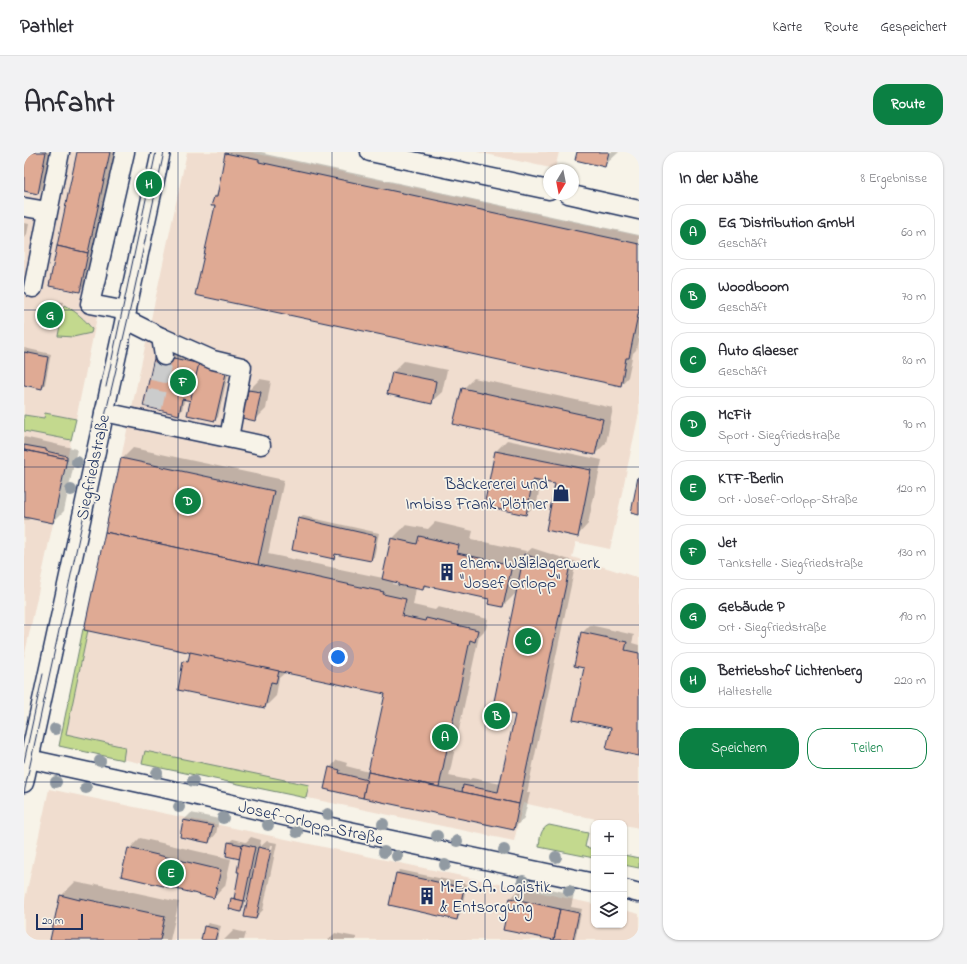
<!DOCTYPE html>
<html lang="de">
<meta charset="utf-8">
<style>
body{margin:0;font-family:"Indie Flower",sans-serif;background:#f2f2f3;color:#2b2b33}
.controls{position:absolute;right:12px;bottom:12px;display:grid;overflow:hidden;border-radius:8px;box-shadow:0 1px 3px #0004}
.controls button{width:36px;height:36px;display:grid;place-items:center;padding:0;border:0;border-bottom:1px solid #e1e1e2;background:#fff;color:#2b2b33;font:20px sans-serif}
.compass{position:absolute;left:519px;top:12px;width:36px;height:36px;border-radius:50%;background:#fff;box-shadow:0 1px 3px #0004;rotate:190deg}
.scale{position:absolute;left:12px;bottom:10px;width:47px;box-sizing:border-box;padding-left:4px;border:2px solid #1b2f5e;border-top:0;font-size:11px;line-height:14px;white-space:nowrap;color:#1b2f5e;-webkit-text-stroke:3px #f7f3e8;paint-order:stroke}
.you{position:absolute;left:314px;top:505px;width:14px;height:14px;margin:-10px;border:3px solid #fff;border-radius:50%;background:#1a73e8;box-shadow:0 0 0 6px #1a73e833}
.badge{display:grid;place-items:center;width:26px;height:26px;border-radius:50%;background:#0b8043;color:#fff;font-size:13px;font-weight:700}
.pin{position:absolute;translate:-50% -50%;border:2px solid #fff;box-shadow:0 1px 4px #0006}
.list{margin:0;padding:0;list-style:none}
h2{display:flex;justify-content:space-between;align-items:center;height:52px;margin:0;padding:0 16px;font-size:17px}
h2 small{font-size:13px;font-weight:400;color:#7c7c81}
.list li{display:grid;grid-template-columns:26px 1fr auto;gap:12px;align-items:center;box-sizing:border-box;height:56px;margin:0 8px 8px;padding:0 8px;border:1px solid #e1e1e2;border-radius:16px}
.list b{display:block;font-size:15px;white-space:nowrap}
.list p{margin:0;font-size:13px;white-space:nowrap;color:#7c7c81}
.list em{font-size:13px;font-style:normal;color:#7c7c81}
.actions{display:flex;gap:8px;padding:12px 16px}
.actions a{flex:1;padding:9px 0;border:1px solid #0b8043;border-radius:16px;text-align:center;font-size:14px;color:#0b8043}
.actions .main{background:#0b8043;color:#fff}
.icon{flex:none;width:22px;height:22px;fill:none;stroke:currentColor;stroke-width:2;stroke-linecap:round;stroke-linejoin:round}
.map{position:relative;flex:none;width:615px;height:788px;overflow:hidden;border-radius:16px}
header{display:flex;align-items:center;gap:24px;box-sizing:border-box;height:56px;padding:0 20px;background:#fff;border-bottom:1px solid #e1e1e2}
header strong{font-size:19px}
nav{display:flex;gap:22px;margin-inline-start:auto;font-size:14px}
.intro{display:flex;align-items:center;justify-content:space-between;box-sizing:border-box;height:96px;padding:0 24px}
h1{margin:0;font-size:28px}
.button{padding:10px 18px;border-radius:16px;background:#0b8043;color:#fff;font-size:14px;font-weight:700}
main{display:flex;gap:24px;padding:0 24px}
aside{flex:1;background:#fff;border-radius:16px;box-shadow:0 1px 3px #0004}
.map>svg:first-child{display:block}
</style>
<header>
<strong>Pathlet</strong>
<nav><a>Karte</a><a>Route</a><a>Gespeichert</a></nav>
</header>
<div class="intro"><h1>Anfahrt</h1><a class="button">Route</a></div>
<main>
<div class="map">
<svg width="615" height="788" viewBox="0 0 615 788">
<rect width="100%" height="100%" fill="#f7f3e8"/>
<filter id="ink" filterUnits="userSpaceOnUse"><feTurbulence type="fractalNoise" baseFrequency=".025" numOctaves="2"/><feDisplacementMap in="SourceGraphic" scale="8" xChannelSelector="R" yChannelSelector="G"/><feConvolveMatrix kernelMatrix="1 2 1 2 8 2 1 2 1" color-interpolation-filters="sRGB"/></filter>
<g filter="url(#ink)">
<g fill="#f0ddcf">
<polygon points="0,0 107,0 52,267 22,261 21,266 0,263"/>
<polygon points="163,0 225,0 615,84 615,261 586,397 552,390 548,405 615,426 615,676 600,673 600,671 590,671 499,651 490,689 35,594"/>
<polygon points="453,0 535,0 531,17"/>
<polygon points="0,279 47,288 0,506"/>
<polygon points="25,637 570,752 570,773 600,773 600,758 615,762 615,788 0,788 0,752"/>
</g>
<g fill="#c3d98e" stroke="#6f8476">
<path d="M40,153C51,159 61,167 68,177L67,181L49,185L34,184Z"/>
<polygon points="21,261 52,267 47,288 0,279 0,263 20,266"/>
<polygon points="59,477 64,478 42,582 101,595 99,608 35,594"/>
<polygon points="121,599 285,633 282,646 118,612"/>
<path d="M525,673L564,681L561,695L570,697V706L515,695C516,686 516,677 525,673Z"/>
<polygon points="600,703 615,706 615,716 600,713"/>
</g>
<g fill="#0003" fill-rule="evenodd">
<polygon points="0,0 28,0 21,34 13,41 0,38"/>
<polygon points="54,0 101,0 75,119 55,139"/>
<polygon points="204,0 237,0 242,1 241,2 615,83 615,183 612,198 609,201 604,225 597,233 192,53 190,45 194,41 202,1"/>
<polygon points="554,0 595,0 581,13"/>
<polygon points="0,71 5,72 3,82 0,86"/>
<polygon points="26,148 39,150 34,171 31,175 23,151"/>
<polygon points="0,196 27,202 21,232 18,236 0,232"/>
<polygon points="136,199 206,214 194,265 191,268 168,248 161,246 158,258 155,262"/>
<polygon points="380,209 423,218 418,240 407,250 365,241 369,220"/>
<polygon points="450,226 589,256 582,291 571,302 439,237"/>
<polygon points="236,227 247,229 242,257 231,268 219,265 225,238"/>
<polygon points="0,285 53,297 40,359 29,370 8,365 4,368 0,368"/>
<polygon points="483,288 578,308 564,372 554,383 533,331 517,328 513,351 502,362 472,299"/>
<path d="M109,296L260,328L244,402L359,426L368,387L382,373L404,377L411,370L449,379L447,387L502,399L501,402L508,396L552,410L503,641H506L500,666L489,677L301,636L306,616L313,608L323,611L322,614L345,620L362,541L262,520L255,526L252,544L241,555L160,510L166,504L167,500L98,307ZM370,429L375,430V433L369,432ZM403,433L466,446L479,454L493,440L478,571L485,564L486,561L492,562L477,632L448,626L445,628L425,624L455,484L462,477L464,467L414,455L411,458L389,453L392,436L399,437Z"/>
<polygon points="279,364 355,381 350,405 346,408 313,402 310,406 275,367"/>
<polygon points="566,473 610,483 608,491 615,493 615,603 588,575 561,515 558,481"/>
<polygon points="167,661 195,667 192,682 185,690 157,684 160,668"/>
<path d="M227,685L237,688L236,695L243,689L253,691L239,758L231,766L226,740L223,744L220,755L217,759L208,747L211,743L216,720L217,706L205,690L209,687L222,690ZM247,693H249L234,759H232Z"/>
<polygon points="116,686 207,707 201,734 190,745 105,697"/>
<polygon points="376,718 443,732 436,763 433,767 373,721"/>
<polygon points="51,730 70,734 72,732 155,750 146,788 27,788 37,744"/>
<polygon points="501,732 550,742 547,755 558,757 551,788 531,788 487,746"/>
<polygon points="184,771 197,774 193,788 178,788 181,775"/>
<polygon points="210,778 222,781 220,788 200,788"/>
<polygon points="311,781 332,785 332,788 304,788"/>
</g>
<g fill="#dfaa94" stroke="#1b2f5e">
<polygon points="0,0 22,0 14,42 0,39"/>
<polygon points="53,0 86,0 64,101 33,94"/>
<polygon points="553,0 585,0 581,15 551,8"/>
<polygon points="201,1 235,8 235,10 615,92 615,158 605,206 602,206 597,234 171,143 191,54 187,54 190,45 193,45"/>
<polygon points="33,94 64,101 56,140 25,134"/>
<polygon points="22,150 36,153 31,176 17,173"/>
<polygon points="0,200 24,205 18,237 0,233"/>
<polygon points="131,202 177,212 168,249 158,247 155,263 119,254"/>
<polygon points="175,211 203,217 191,269 163,263"/>
<polygon points="368,220 412,229 408,252 363,242"/>
<polygon points="438,236 579,267 571,303 429,272"/>
<polygon points="224,238 237,240 231,269 218,266"/>
<polygon points="0,293 22,297 22,299 43,304 43,307 0,298"/>
<polygon points="0,298 43,307 29,371 0,365"/>
<polygon points="471,299 567,318 554,385 522,378 531,332 509,328 502,363 460,354"/>
<polygon points="97,306 250,339 234,413 81,380"/>
<polygon points="614,325 615,325 615,363 607,361"/>
<polygon points="274,366 352,384 347,409 311,402 310,407 268,398"/>
<polygon points="81,380 360,440 359,442 382,447 378,464 401,469 402,466 454,478 451,490 446,488 415,635 344,620 361,542 60,478"/>
<polygon points="395,384 435,393 433,401 488,413 479,455 464,452 465,447 400,433 399,438 374,433 374,431 358,427 367,386 393,392"/>
<polygon points="500,402 545,418 495,652 438,640 439,633 474,640 491,563 480,561 478,572 466,569"/>
<polygon points="557,480 603,490 601,498 615,501 615,604 582,597 587,576 549,568 560,516 550,514"/>
<polygon points="166,500 255,519 252,531 247,530 241,556 154,538 159,509 164,510"/>
<polygon points="305,615 316,618 315,621 343,628 339,646 300,637"/>
<polygon points="344,620 495,652 490,678 339,646"/>
<polygon points="159,668 189,674 185,691 156,685"/>
<polygon points="204,690 218,693 216,707 202,704"/>
<polygon points="218,692 231,695 220,749 210,747 215,720 213,720"/>
<polygon points="234,695 247,698 232,767 220,765"/>
<polygon points="104,696 197,718 190,746 97,724"/>
<polygon points="372,721 440,736 433,768 365,753"/>
<polygon points="36,743 56,748 56,746 141,764 136,788 26,788"/>
<polygon points="207,746 220,749 217,760 205,757"/>
<polygon points="486,746 536,757 530,788 479,778"/>
<polygon points="536,757 555,761 549,788 530,788"/>
<polygon points="180,774 194,777 191,788 177,788"/>
</g>
<g fill="none" stroke-linecap="round" stroke-linejoin="round">
<polyline stroke="#cbcccc" stroke-width="18" stroke-dasharray="18 9" stroke-linecap="butt" points="129,256 140,204"/>
<g stroke="#1b2f5e" stroke-width="21">
<g id="minor">
<polyline points="101,0 66,152 103,159"/>
<polyline points="346,0 525,38"/>
<polyline points="544,42 615,58"/>
<polyline points="0,55 23,59"/>
<polyline points="9,136 36,0"/>
<polyline points="101,167 137,185 140,204"/>
<polyline points="137,185 189,208 218,215 205,286"/>
<polyline points="80,260 237,293"/>
<polyline points="5,607 143,637 316,677 570,731"/>
<polyline points="0,631 137,0"/>
<polyline points="600,737 615,741"/>
</g>
</g>
<use href="#minor" stroke="#f7f3e8" stroke-width="18"/>
<g stroke="#1b2f5e" stroke-width="1">
<polyline points="82,235 132,0"/>
<polyline points="0,610 19,522"/>
<polyline points="0,641 82,260 108,149 140,0"/>
</g>
</g>
<g fill="#919aa2">
<circle cx="53" cy="310" r="6"/>
<circle cx="47" cy="338" r="6"/>
<circle cx="31" cy="577" r="6"/>
<circle cx="76" cy="609" r="6"/>
<circle cx="133" cy="621" r="6"/>
<circle cx="169" cy="629" r="6"/>
<circle cx="32" cy="630" r="6"/>
<circle cx="62" cy="636" r="6"/>
<circle cx="155" cy="655" r="6"/>
<circle cx="304" cy="662" r="6"/>
<circle cx="199" cy="666" r="6"/>
<circle cx="359" cy="672" r="6"/>
<circle cx="244" cy="673" r="6"/>
<circle cx="273" cy="680" r="6"/>
<circle cx="413" cy="684" r="6"/>
<circle cx="433" cy="689" r="6"/>
<circle cx="480" cy="698" r="6"/>
<circle cx="360" cy="700" r="6"/>
<circle cx="373" cy="704" r="6"/>
<circle cx="532" cy="705" r="6"/>
<circle cx="421" cy="713" r="6"/>
<circle cx="499" cy="729" r="6"/>
<circle cx="545" cy="739" r="6"/>
</g>
</g>
<path fill="none" stroke="#1b2f5e" stroke-width="1" stroke-opacity="0.55" d="M154,0V788M308,0V788M461,0V788M0,158H615M0,315H615M0,473H615M0,630H615"/>
<defs>
<g id="shop-bare" transform="scale(1.38)"><path d="M-5-2.5h2.3a2.7 3.5 0 0 1 5.4 0H5L5.5 6h-11ZM-1.5-2.5h3a1.5 2.3 0 0 0-3 0Z" fill="#1b2f5e" stroke="#f7f3e8" stroke-width="2.5" paint-order="stroke"/></g>
<g id="building-bare" transform="scale(1.38)"><path d="M-4-6H4V6H1V3H-1V6H-4ZM-2.5-4.3h1.7v1.8h-1.7ZM.8-4.3h1.7v1.8H.8ZM-2.5-1h1.7V.8h-1.7ZM.8-1h1.7V.8H.8Z" fill="#1b2f5e" stroke="#f7f3e8" stroke-width="2.5" paint-order="stroke"/></g>
</defs>
<g fill-rule="evenodd">
<use href="#shop-bare" x="537" y="341"/>
<use href="#building-bare" x="423" y="420"/>
<use href="#building-bare" x="403" y="744"/>
</g>
<g text-anchor="middle" stroke-width="3.5" stroke-linejoin="round" paint-order="stroke">
<g font-size="17" fill="#1b2f5e" stroke="#f7f3e8">
<text transform="translate(68 315) rotate(-78)" y="6">Siegfriedstraße</text>
<text transform="translate(287 670) rotate(13)" y="6">Josef-Orlopp-Straße</text>
</g>
<g font-size="17" fill="#1b2f5e" stroke="#f7f3e8" text-anchor="start">
<text x="524" y="337" text-anchor="end">Bäckererei und<tspan x="524" dy="20">Imbiss Frank Plötner</tspan></text>
<text x="436" y="416">ehem. Wälzlagerwerk<tspan x="436" dy="20">"Josef Orlopp"</tspan></text>
<text x="416" y="740">M.E.S.A. Logistik<tspan x="416" dy="20">&amp; Entsorgung</tspan></text>
</g>
</g>
</svg>
<div class="controls">
<button>+</button>
<button>−</button>
<button><svg class="icon" aria-label="layers" viewBox="0 0 24 24"><path d="M12 4l9 5-9 5-9-5zM3 14l9 5 9-5"/></svg></button>
</div>
<svg class="compass" viewBox="-18 -18 36 36"><path d="M0-13l5 13h-10z" fill="#e53935"/><path d="M0 13l5-13h-10z" fill="#7c7c81"/></svg>
<div class="scale">20 m</div>
<div class="you"></div>
<div class="pin badge" style="left:421px;top:585px">A</div>
<div class="pin badge" style="left:473px;top:564px">B</div>
<div class="pin badge" style="left:504px;top:489px">C</div>
<div class="pin badge" style="left:164px;top:349px">D</div>
<div class="pin badge" style="left:147px;top:721px">E</div>
<div class="pin badge" style="left:159px;top:230px">F</div>
<div class="pin badge" style="left:26px;top:163px">G</div>
<div class="pin badge" style="left:125px;top:32px">H</div>
</div>
<aside>
<h2>In der Nähe<small>8 Ergebnisse</small></h2>
<ul class="list">
<li><span class="badge">A</span><div><b>EG Distribution GmbH</b><p>Geschäft</p></div><em>60 m</em></li>
<li><span class="badge">B</span><div><b>Woodboom</b><p>Geschäft</p></div><em>70 m</em></li>
<li><span class="badge">C</span><div><b>Auto Glaeser</b><p>Geschäft</p></div><em>80 m</em></li>
<li><span class="badge">D</span><div><b>McFit</b><p>Sport · Siegfriedstraße</p></div><em>90 m</em></li>
<li><span class="badge">E</span><div><b>KTF-Berlin</b><p>Ort · Josef-Orlopp-Straße</p></div><em>120 m</em></li>
<li><span class="badge">F</span><div><b>Jet</b><p>Tankstelle · Siegfriedstraße</p></div><em>130 m</em></li>
<li><span class="badge">G</span><div><b>Gebäude P</b><p>Ort · Siegfriedstraße</p></div><em>190 m</em></li>
<li><span class="badge">H</span><div><b>Betriebshof Lichtenberg</b><p>Haltestelle</p></div><em>220 m</em></li>
</ul>
<div class="actions"><a class="main">Speichern</a><a>Teilen</a></div>
</aside>
</main>
